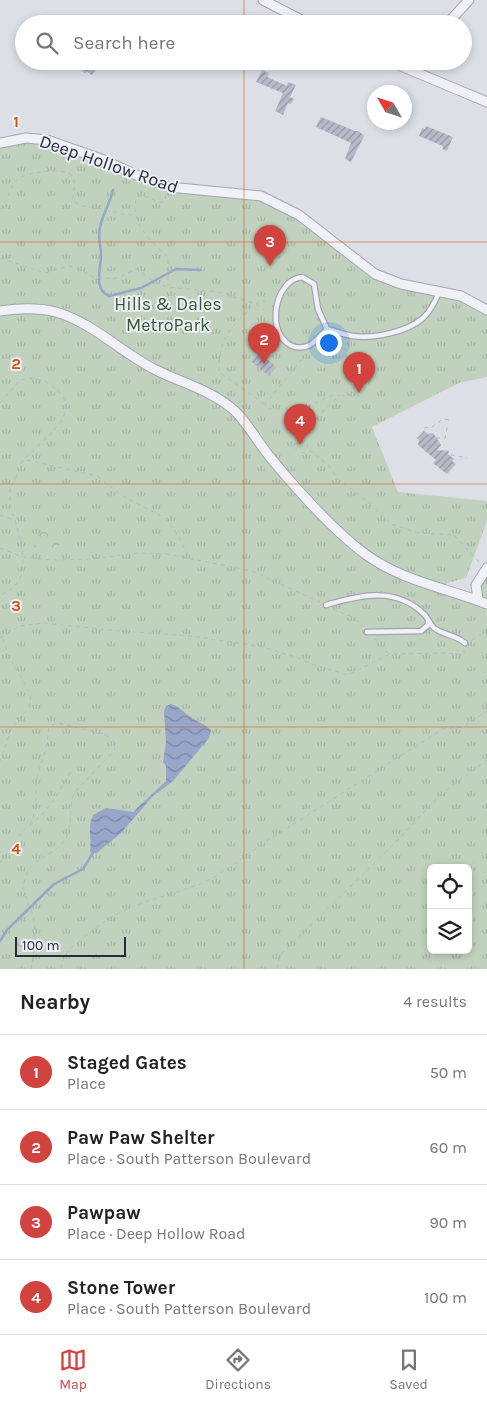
<!DOCTYPE html>
<meta charset="utf-8">
<style>
body{margin:0;font-family:Karla,sans-serif;background:#f6f6f6;color:#222}
.controls{position:absolute;right:15px;bottom:15px;display:grid;overflow:hidden;border-radius:8px;box-shadow:0 2px 8px #0003}
.controls button{width:45px;height:45px;display:grid;place-items:center;padding:0;border:0;border-bottom:1px solid #e0e0e0;background:#fff;color:#222;font:25px sans-serif}
.compass{position:absolute;left:367px;top:85px;width:45px;height:45px;border-radius:50%;background:#fff;box-shadow:0 2px 8px #0003;rotate:309deg}
.scale{position:absolute;left:15px;bottom:12px;width:111px;box-sizing:border-box;padding-left:5px;border:2px solid #262b3e;border-top:0;font-size:14px;line-height:18px;white-space:nowrap;color:#262b3e;-webkit-text-stroke:4px #edeff5;paint-order:stroke}
.you{position:absolute;left:328px;top:342px;width:18px;height:18px;margin:-12px;border:4px solid #fff;border-radius:50%;background:#1a73e8;box-shadow:0 0 0 8px #1a73e833}
.badge{display:grid;place-items:center;width:32px;height:32px;border-radius:50%;background:#d1433e;color:#fff;font-size:16px;font-weight:700}
.pin{position:absolute;translate:-50% -41px;filter:drop-shadow(0 1px 2px #0008)}
.pin::after{content:'';position:absolute;top:26px;width:18px;height:15px;background:inherit;clip-path:polygon(0 0,100% 0,50% 100%)}
.list{margin:0;padding:0;list-style:none}
h2{display:flex;justify-content:space-between;align-items:center;height:65px;margin:0;padding:0 20px;font-size:21px}
h2 small{font-size:16px;font-weight:400;color:#767676}
.list li{display:grid;grid-template-columns:32px 1fr auto;gap:15px;align-items:center;box-sizing:border-box;height:75px;padding:0 20px;border-top:1px solid #e0e0e0}
.list b{display:block;font-size:19px;white-space:nowrap}
.list p{margin:0;font-size:16px;white-space:nowrap;color:#767676}
.list em{font-size:16px;font-style:normal;color:#767676}
.icon{flex:none;width:28px;height:28px;fill:none;stroke:currentColor;stroke-width:2;stroke-linecap:round;stroke-linejoin:round}
.map{position:relative;flex:none;width:487px;height:969px;overflow:hidden}
.search{position:absolute;background:#fff;box-shadow:0 2px 8px #0003;left:15px;right:15px;top:15px;height:55px;display:flex;align-items:center;gap:12px;box-sizing:border-box;padding:0 18px;border-radius:28px;color:#767676;font-size:19px}
.sheet{height:365px;background:#fff}
nav{display:flex;justify-content:space-around;align-items:center;box-sizing:border-box;height:70px;border-top:1px solid #e0e0e0;background:#fff;font-size:14px;color:#767676}
nav a{display:grid;justify-items:center;gap:2px}
nav .on{color:#d1433e}
.map>svg:first-child{display:block}
</style>
<div class="map">
<svg width="487" height="969" viewBox="0 0 487 969">
<defs>
<pattern id="grass-tufts" width="24" height="20" patternUnits="userSpaceOnUse" patternTransform="scale(1.25)"><rect width="24" height="20" fill="#c0d2be"/><path d="M3 7l-1-3M5 7V3M7 7l1-3M15 17l-1-3M17 17v-4M19 17l1-3" fill="none" stroke="#a5b4a4"/></pattern>
<pattern id="forest-crowns" width="20" height="18" patternUnits="userSpaceOnUse" patternTransform="scale(1.25)"><rect width="20" height="18" fill="#c0d2be"/><path d="M2 6a3 3 0 1 1 6 0M12 15a3 3 0 1 1 6 0" fill="none" stroke="#a5b4a4"/></pattern>
<pattern id="water-waves" width="16" height="10" patternUnits="userSpaceOnUse" patternTransform="scale(1.25)"><rect width="16" height="10" fill="#97a6c9"/><path d="M0 5q4-4 8 0t8 0" fill="none" stroke="#7b87a5"/></pattern>
<pattern id="building-hatch" width="6" height="6" patternUnits="userSpaceOnUse" patternTransform="scale(1.25)"><rect width="6" height="6" fill="#b7bac7"/><path d="M-1 1l2-2M0 6l6-6M5 7l2-2" fill="none" stroke="#9597a3"/></pattern>
</defs>
<rect width="100%" height="100%" fill="#dddfe7"/>
<path fill="url(#grass-tufts)" fill-rule="evenodd" d="M34,138L154,182L276,202L375,274L447,292L487,310V377L459,383L372,427L398,492L487,501V521L466,578L447,583L444,590L478,600L476,585L487,568V969H0V143ZM431,868H468V950H431Z"/>
<polygon fill="url(#forest-crowns)" points="44,529 63,531 63,541 49,556 37,551 34,546 36,538"/>
<path fill="url(#water-waves)" d="M171,704C180,707 183,712 191,717C198,722 204,724 211,730L209,738L173,781L153,796L121,833L97,853L90,852C92,838 87,829 93,815L106,808L133,812L166,781V766L163,762L166,742L164,711L166,706Z"/>
<g fill="none" stroke-linecap="round" stroke-linejoin="round">
<g stroke="#97a6c9" stroke-width="2.5">
<path d="M113,190C110,203 103,214 100,227C97,238 102,248 101,258C100,269 94,290 109,296L141,288L176,269L200,270"/>
<polyline points="0,941 7,930 54,884 83,869 94,851"/>
</g>
</g>
<g fill="url(#building-hatch)">
<polygon points="68,61 90,61 98,67 92,75 86,71 85,73"/>
<polygon points="262,70 269,73 267,77 287,86 288,82 296,85 290,97 294,99 291,104 288,103 283,115 275,111 283,93 256,82"/>
<polygon points="321,117 355,131 359,131 364,136 351,162 345,159 351,143 316,127"/>
<polygon points="426,126 453,137 447,151 442,149 443,146 419,136 422,128 425,129"/>
<polygon points="259,352 276,367 269,376 251,361"/>
<polygon points="424,431 428,434 433,433 438,440 441,445 437,450 449,451 448,454 454,459 452,461 456,464 447,474 433,463 436,460 418,445 419,440 417,438"/>
</g>
<g fill="none" stroke-linecap="round" stroke-linejoin="round">
<g stroke="#a2a5b1" stroke-width="7">
<g id="service">
<path d="M327,329L318,309L314,284L302,277C274,280 265,334 292,346C297,348 304,348 310,345C316,341 322,334 327,329C335,331 344,335 353,336C373,339 407,332 423,318C431,311 435,302 439,292"/>
<path d="M326,605C361,595 396,586 425,615C428,619 430,624 434,628C443,635 456,635 465,643"/>
<polyline points="367,632 421,631 428,625 428,620"/>
</g>
</g>
<g stroke="#a2a5b1" stroke-width="11">
<g id="minor">
<polyline points="263,0 309,24"/>
<polyline points="447,24 469,0"/>
<polyline points="389,61 487,102"/>
<polyline points="0,143 26,138 47,140 104,160 136,175 169,187 261,196 299,215 375,274 401,284 461,296 487,310"/>
<path d="M0,311C19,308 37,307 56,312C93,323 121,352 154,369C181,383 212,390 235,411C250,426 260,446 274,462C300,493 333,530 365,554C404,582 444,587 487,604"/>
<polyline points="478,600 476,585 487,568"/>
</g>
</g>
<g stroke="#b7bac2" stroke-width="1" stroke-dasharray="4 4" stroke-linecap="butt">
<path d="M166,195L165,201L159,203L148,197L137,196C128,221 151,242 168,257V286"/>
<path d="M0,210C8,202 9,188 17,180C24,172 64,167 71,175C78,183 72,192 73,201C84,209 92,207 104,209C117,212 120,215 135,215"/>
<polyline points="0,258 45,273 69,266 77,267 93,277 104,278 114,279 137,269 154,282 168,287 218,292 256,304 264,310"/>
<polyline points="269,358 276,350"/>
<path d="M302,359L265,404L268,409H301L333,395L340,396C330,403 295,438 296,449L300,453L311,451L330,467L337,478L367,501L391,524L419,533L454,535L480,563"/>
<polyline points="341,396 350,395 354,391 354,384 342,339"/>
<path d="M0,403L20,380C33,377 41,378 52,386C92,414 33,444 20,465C15,474 20,475 10,486C10,491 10,496 10,501C15,530 42,580 0,595"/>
<path d="M264,404L219,372C218,340 232,324 255,305C259,302 259,300 265,301"/>
<polyline points="424,428 432,427 443,419 449,420"/>
<polyline points="436,438 445,438 447,428 450,425"/>
<polyline points="300,441 307,443 307,451"/>
<polyline points="451,456 452,455 467,458"/>
<polyline points="27,460 97,476 123,496 165,518 176,532 190,559"/>
<polyline points="0,515 16,521"/>
<polyline points="0,548 23,557 51,560 92,559 137,553 167,554 252,571 320,602"/>
<polyline points="333,609 352,617 363,627"/>
<polyline points="0,631 9,657 31,694 29,708 12,727 0,761"/>
<polyline points="0,638 19,626 44,623 119,631 191,636 258,646 296,657 314,665 348,675 390,654 447,653 464,655 464,650"/>
<polyline points="375,639 389,654"/>
<polyline points="472,640 480,635 487,635"/>
<path d="M30,825L36,809V779L46,749L49,727L58,723L103,734L113,740L115,745L114,751L74,793C68,809 74,827 64,841C50,860 29,856 24,883C22,893 30,906 33,916C37,934 34,951 31,969"/>
<polyline points="0,863 23,831 42,815 54,800 70,773 75,772"/>
<path d="M61,969C62,952 78,942 91,932C127,902 158,900 200,884C223,875 252,850 273,837C330,801 386,765 443,729L463,727L487,711"/>
<polyline points="277,969 280,955 392,846 442,793 487,760"/>
</g>
<use href="#service" stroke="#f0f1f6" stroke-width="4.5"/>
<use href="#minor" stroke="#f0f1f6" stroke-width="9"/>
</g>
<path fill="none" stroke="#d55411" stroke-width="1" stroke-opacity="0.55" d="M244,0V24M244,61V969M0,242H487M0,484H487M0,727H487"/>
<g text-anchor="middle" stroke-width="4" stroke-linejoin="round" paint-order="stroke">
<g font-size="18" fill="#262b3e" stroke="#edeff5">
<text transform="translate(109 164) rotate(19)" y="6">Deep Hollow Road</text>
</g>
<g font-size="18" fill="#345a33" stroke="#edeff5">
<text x="168" y="310">Hills &amp; Dales<tspan x="168" dy="21">MetroPark</tspan></text>
</g>
</g>
<g font-size="16" text-anchor="middle" font-weight="bold" fill="#d55411" stroke="#edeff5" stroke-width="4" stroke-linejoin="round" paint-order="stroke">
<text x="16" y="127">1</text>
<text x="16" y="369">2</text>
<text x="16" y="611">3</text>
<text x="16" y="854">4</text>
</g>
</svg>
<div class="controls">
<button><svg class="icon" aria-label="locate" viewBox="0 0 24 24"><circle cx="12" cy="12" r="6"/><path d="M12 2v4M12 18v4M2 12h4M18 12h4"/></svg></button>
<button><svg class="icon" aria-label="layers" viewBox="0 0 24 24"><path d="M12 4l9 5-9 5-9-5zM3 14l9 5 9-5"/></svg></button>
</div>
<svg class="compass" viewBox="-18 -18 36 36"><path d="M0-13l5 13h-10z" fill="#e53935"/><path d="M0 13l5-13h-10z" fill="#767676"/></svg>
<div class="scale">100 m</div>
<div class="you"></div>
<div class="pin badge" style="left:359px;top:393px">1</div>
<div class="pin badge" style="left:264px;top:364px">2</div>
<div class="pin badge" style="left:270px;top:266px">3</div>
<div class="pin badge" style="left:300px;top:445px">4</div>
<div class="search"><svg class="icon" aria-label="search" viewBox="0 0 24 24"><circle cx="10" cy="10" r="6"/><path d="M15 15l6 6"/></svg>Search here</div>
</div>
<section class="sheet">
<h2>Nearby<small>4 results</small></h2>
<ul class="list">
<li><span class="badge">1</span><div><b>Staged Gates</b><p>Place</p></div><em>50 m</em></li>
<li><span class="badge">2</span><div><b>Paw Paw Shelter</b><p>Place · South Patterson Boulevard</p></div><em>60 m</em></li>
<li><span class="badge">3</span><div><b>Pawpaw</b><p>Place · Deep Hollow Road</p></div><em>90 m</em></li>
<li><span class="badge">4</span><div><b>Stone Tower</b><p>Place · South Patterson Boulevard</p></div><em>100 m</em></li>
</ul>
</section>
<nav>
<a class="on"><svg class="icon" aria-label="map" viewBox="0 0 24 24"><path d="M3 6l6-2 6 2 6-2v14l-6 2-6-2-6 2zM9 4v14M15 6v14"/></svg>Map</a>
<a><svg class="icon" aria-label="directions" viewBox="0 0 24 24"><path d="M12 3l9 9-9 9-9-9zM9 14v-3h6M13 9l2 2-2 2"/></svg>Directions</a>
<a><svg class="icon" aria-label="saved" viewBox="0 0 24 24"><path d="M7 4h10v16l-5-4-5 4z"/></svg>Saved</a>
</nav>
